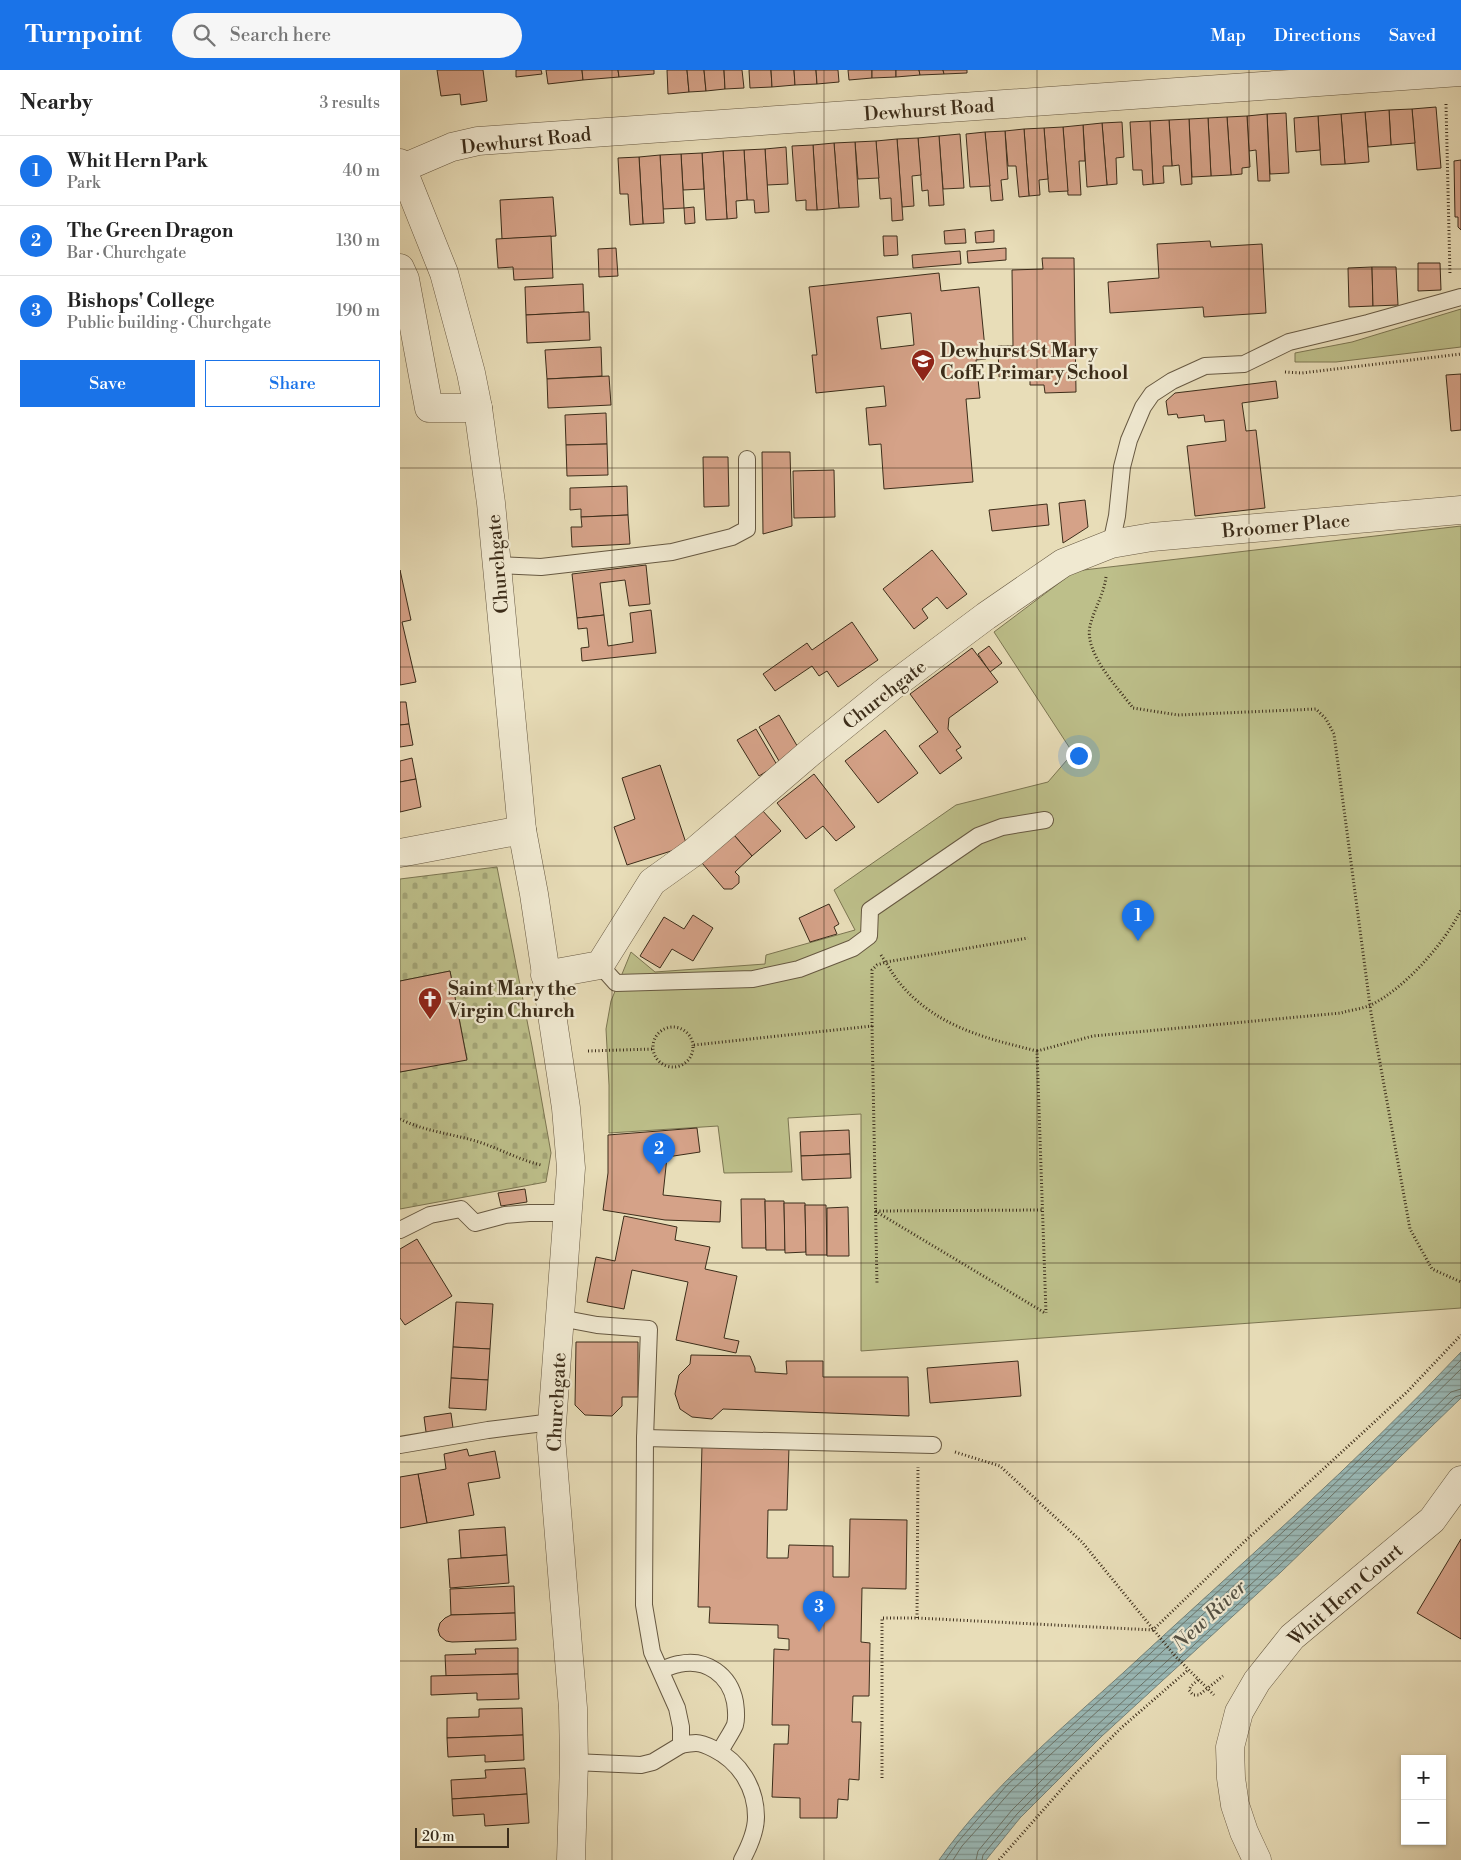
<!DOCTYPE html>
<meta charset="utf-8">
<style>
body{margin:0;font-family:"Libre Bodoni",serif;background:#f6f6f6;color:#222}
.controls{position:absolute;right:15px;bottom:15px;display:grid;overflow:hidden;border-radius:0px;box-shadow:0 1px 4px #0004}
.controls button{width:45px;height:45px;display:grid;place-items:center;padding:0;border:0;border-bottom:1px solid #e0e0e0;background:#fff;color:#222;font:25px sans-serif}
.scale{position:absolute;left:15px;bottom:12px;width:94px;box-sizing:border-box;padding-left:5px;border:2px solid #3c2d1a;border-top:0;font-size:14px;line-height:18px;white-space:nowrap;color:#3c2d1a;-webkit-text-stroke:4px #f0e9d1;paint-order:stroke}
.you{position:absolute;left:678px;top:685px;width:18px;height:18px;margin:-12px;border:4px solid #fff;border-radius:50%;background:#1a73e8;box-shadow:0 0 0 8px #1a73e833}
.badge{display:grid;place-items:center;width:32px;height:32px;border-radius:50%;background:#1a73e8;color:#fff;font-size:16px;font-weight:700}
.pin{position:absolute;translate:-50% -41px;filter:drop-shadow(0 1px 2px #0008)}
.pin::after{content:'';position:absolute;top:26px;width:18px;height:15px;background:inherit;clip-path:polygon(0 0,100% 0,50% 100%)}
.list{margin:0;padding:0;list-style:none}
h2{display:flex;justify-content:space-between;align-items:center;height:65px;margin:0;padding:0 20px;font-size:21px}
h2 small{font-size:16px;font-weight:400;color:#767676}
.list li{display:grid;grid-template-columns:32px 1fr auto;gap:15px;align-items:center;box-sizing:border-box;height:70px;padding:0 20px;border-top:1px solid #e0e0e0}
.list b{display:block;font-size:19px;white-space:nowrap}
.list p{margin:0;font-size:16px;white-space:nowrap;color:#767676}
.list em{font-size:16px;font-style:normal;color:#767676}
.actions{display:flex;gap:10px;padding:15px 20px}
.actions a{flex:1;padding:11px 0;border:1px solid #1a73e8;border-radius:0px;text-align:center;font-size:18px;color:#1a73e8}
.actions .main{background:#1a73e8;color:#fff}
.icon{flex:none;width:28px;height:28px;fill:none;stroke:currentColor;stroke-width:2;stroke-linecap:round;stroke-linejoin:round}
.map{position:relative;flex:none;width:1061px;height:1790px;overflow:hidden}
header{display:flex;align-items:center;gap:30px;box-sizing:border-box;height:70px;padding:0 25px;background:#1a73e8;color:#fff}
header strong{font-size:24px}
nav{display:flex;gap:28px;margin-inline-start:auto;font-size:18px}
.search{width:350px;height:45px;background:#f6f6f6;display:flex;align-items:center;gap:12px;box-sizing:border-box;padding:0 18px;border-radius:28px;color:#767676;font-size:19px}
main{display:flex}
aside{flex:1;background:#fff}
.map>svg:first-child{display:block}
</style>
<header>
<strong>Turnpoint</strong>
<div class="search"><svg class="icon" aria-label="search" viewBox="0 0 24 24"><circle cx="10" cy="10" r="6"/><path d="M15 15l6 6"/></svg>Search here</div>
<nav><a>Map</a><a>Directions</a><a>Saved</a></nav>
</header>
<main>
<aside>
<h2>Nearby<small>3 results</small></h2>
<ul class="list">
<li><span class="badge">1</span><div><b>Whit Hern Park</b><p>Park</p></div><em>40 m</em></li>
<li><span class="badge">2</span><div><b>The Green Dragon</b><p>Bar · Churchgate</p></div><em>130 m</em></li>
<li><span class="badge">3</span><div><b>Bishops' College</b><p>Public building · Churchgate</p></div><em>190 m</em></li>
</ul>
<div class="actions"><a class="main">Save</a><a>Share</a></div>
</aside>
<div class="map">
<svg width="1061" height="1790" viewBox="0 0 1061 1790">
<defs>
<pattern id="cemetery-stones" width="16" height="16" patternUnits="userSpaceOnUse" patternTransform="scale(1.25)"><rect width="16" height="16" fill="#bdbf8a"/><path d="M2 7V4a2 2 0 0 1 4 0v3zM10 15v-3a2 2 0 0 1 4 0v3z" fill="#a3a476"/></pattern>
<pattern id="water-rules" width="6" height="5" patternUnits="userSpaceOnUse" patternTransform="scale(1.25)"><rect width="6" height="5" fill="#9abab8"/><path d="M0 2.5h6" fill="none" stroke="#7f9895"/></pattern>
</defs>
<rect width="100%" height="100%" fill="#e8ddb8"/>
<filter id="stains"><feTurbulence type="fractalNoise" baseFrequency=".004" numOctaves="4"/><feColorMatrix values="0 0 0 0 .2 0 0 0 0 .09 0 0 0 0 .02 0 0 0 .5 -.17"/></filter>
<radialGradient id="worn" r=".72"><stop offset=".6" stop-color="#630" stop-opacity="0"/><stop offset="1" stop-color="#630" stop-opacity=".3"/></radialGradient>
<polygon fill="url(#cemetery-stones)" stroke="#7c7652" points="97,797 132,976 151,1083 146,1112 0,1139 0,1002 67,989 50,901 0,911 0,809"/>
<g fill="#bdbf8a" stroke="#7c7652">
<polygon points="1061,239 1061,277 936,292 895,292 895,283 952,272"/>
<polygon points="1061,456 1061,1238 461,1281 461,1044 388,1048 392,1102 324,1103 318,1056 209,1063 209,1015 206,959 211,931 231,882 255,902 365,894 366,885 455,860 434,820 556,735 648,712 673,683 594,562 675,501"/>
</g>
<path fill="url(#water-rules)" stroke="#748279" d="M1061,1282V1328L881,1502L702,1666L620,1748L586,1790H539C590,1718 659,1661 724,1602C837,1497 955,1395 1061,1282Z"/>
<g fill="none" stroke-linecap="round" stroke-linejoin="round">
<g stroke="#6b7469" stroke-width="1">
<polyline points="545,1790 557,1773 607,1715 921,1427 1061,1290"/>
<polyline points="553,1790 562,1776 612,1720 926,1431 1061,1299"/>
<polyline points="576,1790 578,1781 612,1740 694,1658 873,1494 1051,1322 1061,1319"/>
<polyline points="582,1790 583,1785 617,1744 699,1663 877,1498 1055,1327 1061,1325"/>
</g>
</g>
<g fill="#d5a288" stroke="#3c2d1a" fill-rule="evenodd">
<polygon points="37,0 83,0 87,31 61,35 60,24 41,26"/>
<polygon points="116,0 141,0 142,4 116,7"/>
<polygon points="146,0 182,0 183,10 148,14"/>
<polygon points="182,0 218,0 219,7 183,10"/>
<polygon points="218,0 254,0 254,4 219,7"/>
<polygon points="267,0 287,0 289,22 268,24"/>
<polygon points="287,0 304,0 306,21 289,22"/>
<polygon points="304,0 324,0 325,19 306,21"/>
<polygon points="324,0 342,0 344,18 325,19"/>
<polygon points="349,0 371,0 372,17 350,18"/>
<polygon points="371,0 394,0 395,15 372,17"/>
<polygon points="394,0 416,0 417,14 395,15"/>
<polygon points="416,0 438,0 439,12 417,14"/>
<polygon points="448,0 472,0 472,8 449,10"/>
<polygon points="472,0 496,0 496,7 472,8"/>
<polygon points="496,0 519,0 520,5 496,7"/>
<polygon points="519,0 543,0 544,4 520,5"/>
<polygon points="543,0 567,0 567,3 544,4"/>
<polygon points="1036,37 1041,98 1017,100 1012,39"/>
<polygon points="1012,39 1015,73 991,75 989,40"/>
<polygon points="989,40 991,75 968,77 965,42"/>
<polygon points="965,42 969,92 945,94 941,44"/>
<polygon points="886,43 889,103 870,104 867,44"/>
<polygon points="867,44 870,111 858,111 856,80 849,81 847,46"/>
<polygon points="941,44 945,94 921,95 918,46"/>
<polygon points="847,46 850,97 842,98 842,104 831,105 827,47"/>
<polygon points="918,46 920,80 896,82 894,48"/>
<polygon points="827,47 831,105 811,106 808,48"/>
<polygon points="808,48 811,106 792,107 789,49"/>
<polygon points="789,49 792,114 781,115 779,95 772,96 769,50"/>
<polygon points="769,50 772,96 763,96 764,113 753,114 750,51"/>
<polygon points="750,51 753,114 743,115 742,100 733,100 730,52"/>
<polygon points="722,52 724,87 716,88 717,114 707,115 702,53"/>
<polygon points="702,53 707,115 687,117 683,55"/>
<polygon points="683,55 685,91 679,91 681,125 668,125 663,57"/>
<polygon points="663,57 668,121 649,122 644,58"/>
<polygon points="644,58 648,109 639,110 640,125 629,126 624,59"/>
<polygon points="624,59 629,126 619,127 616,96 608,96 605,61"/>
<polygon points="605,61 608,109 601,110 603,130 591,131 585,62"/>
<polygon points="585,62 590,116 570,117 566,64"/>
<polygon points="560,64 564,118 543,119 539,66"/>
<polygon points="539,66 544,135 529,136 528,120 522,121 518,68"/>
<polygon points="518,68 521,105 512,106 514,136 502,137 497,69"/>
<polygon points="497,69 503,150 492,151 491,128 480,129 476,71"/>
<polygon points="476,71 479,108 458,109 455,72"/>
<polygon points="455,72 459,137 439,138 434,73"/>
<polygon points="434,73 439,138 417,140 413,75"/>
<polygon points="413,75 417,140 406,140 406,130 396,131 392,76"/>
<polygon points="386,77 388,114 367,115 365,79"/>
<polygon points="365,79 369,142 355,143 354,130 347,130 344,80"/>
<polygon points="344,80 347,130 336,131 337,148 327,149 323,81"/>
<polygon points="323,81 327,149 306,150 302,83"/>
<polygon points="302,83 304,119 283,120 281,84"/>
<polygon points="281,84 284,138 263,139 260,85"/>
<polygon points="260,85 264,153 243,154 239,87"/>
<polygon points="239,87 243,154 230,155 228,124 220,124 218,88"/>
<polygon points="1061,90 1061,160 1058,157 1058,147 1055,147 1054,91"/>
<polygon points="153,127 156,166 102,169 100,130"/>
<polygon points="294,137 295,153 285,154 284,138"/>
<polygon points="565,159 566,173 545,174 544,161"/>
<polygon points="594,160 594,172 576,173 575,162"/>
<polygon points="151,166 153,208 114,210 113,197 98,198 96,169"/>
<polygon points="483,166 497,166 498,185 484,186"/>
<polygon points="810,171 811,177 862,174 866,243 804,247 803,237 710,243 708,212 759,208 757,174"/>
<polygon points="216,178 218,206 199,207 198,179"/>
<polygon points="606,178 606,190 568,193 567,181"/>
<polygon points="560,181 561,194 513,198 512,185"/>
<polygon points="642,188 674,188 676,322 645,323 644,315 630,315 630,306 599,307 598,276 613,276 612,200 643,199"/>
<polygon points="1018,193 1040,193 1041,220 1018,221"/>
<polygon points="972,197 973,236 949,237 948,198"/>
<polygon points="972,197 996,197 998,235 973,236"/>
<path d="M539,203L541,221L579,217L586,289L576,290L580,328L566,329L573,412L484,419L481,374L469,375L466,338L486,336L484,316L416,323L412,285H417L409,217ZM511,243L514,275L481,279L477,247Z"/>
<polygon points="183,214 184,242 126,245 125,217"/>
<polygon points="184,242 189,242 190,270 127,273 126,245"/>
<polygon points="201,277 202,306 147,309 145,280"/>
<polygon points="1061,304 1061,360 1051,361 1046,305"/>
<polygon points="209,306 211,335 148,338 147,309"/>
<polygon points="876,311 878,328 842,333 846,361 856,360 865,438 795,446 787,376 826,371 824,350 805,352 804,345 778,348 777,344 768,345 766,331 775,323"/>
<polygon points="206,343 207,374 166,375 165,345"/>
<polygon points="207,374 208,405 167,406 166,375"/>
<polygon points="362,382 390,382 392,456 363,464"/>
<polygon points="303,387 328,387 329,436 304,437"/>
<polygon points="434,400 435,447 394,448 393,401"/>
<polygon points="227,416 228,445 181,447 181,439 170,440 170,418"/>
<polygon points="685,430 688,457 663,473 659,433"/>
<polygon points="647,434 649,455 592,461 589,440"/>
<polygon points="228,445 230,474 172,477 171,457 182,457 181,447"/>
<polygon points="532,480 567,524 547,539 537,527 522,539 528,548 514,559 483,519"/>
<polygon points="246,495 250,534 229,536 225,510 200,513 204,545 177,548 172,504"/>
<polygon points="0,500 11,550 2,552 16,612 0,615"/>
<polygon points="251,540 256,583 182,591 181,578 189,577 187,558 178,559 177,548 204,545 208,576 233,572 230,543"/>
<polygon points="452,552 478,590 438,617 427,601 419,606 412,596 375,621 363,604 407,573 412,580"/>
<polygon points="589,576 602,593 590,602 578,584"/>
<polygon points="572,578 598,612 549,648 548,659 561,677 556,680 562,688 540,704 519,676 538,662 510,624"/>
<polygon points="0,632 6,632 9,654 0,655"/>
<polygon points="379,645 399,679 379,691 359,657"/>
<polygon points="9,654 13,675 0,677 0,655"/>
<polygon points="356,659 377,695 359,706 337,670"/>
<polygon points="485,660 518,703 478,733 445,691"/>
<polygon points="12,688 16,709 0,712 0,691"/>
<polygon points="260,695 287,776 227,795 214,757 235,749 222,708"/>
<polygon points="414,704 455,757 436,771 423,756 406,769 377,733"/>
<polygon points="16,709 21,737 0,742 0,712"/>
<polygon points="362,740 381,761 352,786 334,765"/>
<polygon points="334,765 352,786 335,802 339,806 339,813 332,819 324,819 302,793"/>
<polygon points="429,834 439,854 434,857 437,864 410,872 399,848"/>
<polygon points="293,845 313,858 293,891 272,879 260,898 240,886 264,847 284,859"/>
<polygon points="50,901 67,990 0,1002 0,911"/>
<polygon points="297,1058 300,1082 267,1087 263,1125 321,1131 320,1152 265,1150 203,1140 208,1103 208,1065"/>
<polygon points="449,1060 450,1084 401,1086 400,1062"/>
<polygon points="450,1084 451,1108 402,1110 401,1086"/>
<polygon points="125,1119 127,1132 101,1136 98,1123"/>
<polygon points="341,1129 365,1129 366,1178 342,1178"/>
<polygon points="365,1131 384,1131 385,1180 366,1180"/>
<polygon points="384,1133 405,1133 406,1182 385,1183"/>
<polygon points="405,1135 426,1135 427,1185 406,1185"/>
<polygon points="448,1137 449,1186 427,1186 427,1138"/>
<polygon points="224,1146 277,1157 275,1170 310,1177 305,1199 337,1206 324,1268 339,1271 336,1283 276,1270 288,1212 232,1200 224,1239 187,1232 196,1187 215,1191"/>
<polygon points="17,1169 52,1226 5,1255 0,1248 0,1179"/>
<polygon points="56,1232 93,1234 90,1279 53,1277"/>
<polygon points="176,1272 238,1272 238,1327 222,1327 222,1336 212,1346 185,1345 175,1335"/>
<polygon points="53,1277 90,1279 88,1310 51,1308"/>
<polygon points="291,1285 350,1286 355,1298 355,1302 387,1304 386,1291 423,1291 423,1307 508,1307 509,1346 323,1339 312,1349 292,1347 280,1339 275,1324 279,1305 290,1294"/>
<polygon points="618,1291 621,1326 530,1333 527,1298"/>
<polygon points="51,1308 88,1310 86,1340 49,1338"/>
<polygon points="51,1343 53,1358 26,1362 24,1347"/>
<polygon points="302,1375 389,1377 387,1440 368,1440 367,1488 388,1488 389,1475 433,1476 433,1507 449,1507 450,1449 507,1450 506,1519 462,1518 461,1572 470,1573 469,1626 453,1626 452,1652 461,1652 459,1710 449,1709 448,1730 438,1729 437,1748 400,1748 400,1728 372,1727 374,1674 388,1674 389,1655 372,1655 374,1579 389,1580 389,1569 378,1568 378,1555 309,1553 310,1537 298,1537"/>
<polygon points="67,1379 69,1386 95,1381 100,1408 68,1413 74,1445 27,1453 18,1404 46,1399 44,1384"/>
<polygon points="18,1404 27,1453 0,1458 0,1407"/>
<polygon points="105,1457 107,1485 61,1488 59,1460"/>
<polygon points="1061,1469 1061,1569 1017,1543"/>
<polygon points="107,1485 109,1513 50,1518 48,1489"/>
<polygon points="114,1516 115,1543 51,1545 50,1519"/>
<polygon points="115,1543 116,1570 52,1572 46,1571 40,1566 38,1560 40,1553 45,1548 51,1545"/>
<polygon points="118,1578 118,1604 46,1606 45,1585 76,1584 75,1579"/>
<polygon points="118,1604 119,1629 77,1630 77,1623 31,1625 31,1606"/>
<polygon points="122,1638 123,1665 47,1668 47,1648 79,1647 79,1639"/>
<polygon points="123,1665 124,1690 85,1692 85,1685 48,1687 47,1668"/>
<polygon points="125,1698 127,1724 52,1729 51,1710 86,1708 85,1700"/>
<polygon points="127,1724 129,1753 85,1756 84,1744 53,1746 52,1729"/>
</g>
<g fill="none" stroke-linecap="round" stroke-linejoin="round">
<g stroke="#675942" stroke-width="18">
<g id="service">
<polyline points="711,474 717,446 722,397 729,370 743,337 752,324 772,311 805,296 844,294 889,272 968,253 1061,227"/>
<polyline points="97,495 141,497 272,482 332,467 347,459 347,389"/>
<polyline points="200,895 216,913 353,909 399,899 453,878 469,866 470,840 578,766 602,757 645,750"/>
<polyline points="0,1160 30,1145 61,1139 75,1153 105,1145 129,1143 169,1143"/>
<polyline points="160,1248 197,1255 249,1259 245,1368"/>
<polyline points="0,1375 88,1360 152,1352"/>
<path d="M261,1600C266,1598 273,1595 279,1594C306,1588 330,1605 335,1632C336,1639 337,1648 335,1655C331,1664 324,1673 320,1682"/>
<polyline points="174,1692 241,1695 253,1692 281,1675"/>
<path d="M342,1790C349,1777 356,1762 356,1747C356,1718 340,1692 314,1679C308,1676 302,1673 296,1673C291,1673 286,1674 281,1675V1657L277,1638L252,1582L244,1535L245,1368L533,1375"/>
</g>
</g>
<g stroke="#675942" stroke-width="29">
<g id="minor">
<polyline points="3,98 52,77 78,71 1061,2"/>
<polyline points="0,198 5,209 29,338 78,338"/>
<polyline points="0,783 122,760"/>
<polyline points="145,905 200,895 252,812 294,782 412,681 491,617 586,546 663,493 711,474 752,467 1061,440"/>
<polyline points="857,1790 844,1762 835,1735 831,1708 830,1677 839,1642 857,1611 892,1567 1032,1450 1061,1410"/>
</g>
</g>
<g stroke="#675942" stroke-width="29">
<polyline id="tertiary" points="0,93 44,203 71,303 78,338 91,433 122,760 134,824 166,1038 171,1098 151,1367 173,1638 174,1692 171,1790"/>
</g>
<g stroke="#3c2d1a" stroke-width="3" stroke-dasharray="1 2.5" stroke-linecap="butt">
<polyline points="1046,34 1050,205"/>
<polyline points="885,302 902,303 1061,284"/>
<path d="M706,507C704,524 694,539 690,556C684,583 718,618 733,638L778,645L916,639L926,649L934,664L971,943L1010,1159L1032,1199L1061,1212"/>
<path d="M481,885C487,894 492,903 498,911C534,956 584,968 637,981L646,1243"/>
<polyline points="472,956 477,1214"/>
<circle cx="273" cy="977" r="20"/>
<polyline points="294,975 472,956 472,900 477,895 486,892 628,868"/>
<polyline points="188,981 253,979"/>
<path d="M637,981L693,966L941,943C950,940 962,939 971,935C1005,918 1044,874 1061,840"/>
<path d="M0,1049C26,1062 55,1064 82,1073C102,1080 120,1090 141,1095"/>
<polyline points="475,1141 645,1243"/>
<polyline points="476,1141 643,1140"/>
<polyline points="555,1382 600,1396 682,1472 775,1586 814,1625"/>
<polyline points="517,1548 518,1397"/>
<polyline points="798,1610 791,1616 789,1620 793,1625 799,1625 823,1606"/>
<polyline points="482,1708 482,1548 517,1548 753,1560 844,1472 1007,1322 1061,1265"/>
<polyline points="599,1790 675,1704 721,1658 788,1600"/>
</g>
<use href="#service" stroke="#f0e9d1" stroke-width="16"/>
<use href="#minor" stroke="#f0e9d1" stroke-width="28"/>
<use href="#tertiary" stroke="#f0e9d1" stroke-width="28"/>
</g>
<path fill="none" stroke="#3c2d1a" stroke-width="1" stroke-opacity="0.55" d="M212,0V1790M424,0V1790M637,0V1790M849,0V1790M0,199H1061M0,398H1061M0,597H1061M0,796H1061M0,994H1061M0,1193H1061M0,1392H1061M0,1591H1061"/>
<defs>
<g id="school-pin" transform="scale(1.25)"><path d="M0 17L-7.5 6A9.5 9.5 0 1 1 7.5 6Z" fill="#8f2418" stroke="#f0e9d1"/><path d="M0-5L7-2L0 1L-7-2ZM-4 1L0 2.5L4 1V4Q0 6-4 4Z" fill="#fff"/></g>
<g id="church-pin" transform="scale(1.25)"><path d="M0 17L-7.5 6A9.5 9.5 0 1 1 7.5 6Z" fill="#8f2418" stroke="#f0e9d1"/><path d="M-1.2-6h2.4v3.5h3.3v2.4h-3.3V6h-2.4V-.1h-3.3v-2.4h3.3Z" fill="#fff"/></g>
</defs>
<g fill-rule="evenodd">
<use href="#school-pin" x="523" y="291"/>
<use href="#church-pin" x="30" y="929"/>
</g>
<g text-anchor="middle" stroke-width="4.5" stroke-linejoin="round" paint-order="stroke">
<g font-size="19" fill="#3c2d1a" stroke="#f0e9d1">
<text transform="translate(529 39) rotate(-4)" y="7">Dewhurst Road</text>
<text transform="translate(126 70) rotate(-6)" y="7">Dewhurst Road</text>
<text transform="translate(886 455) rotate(-5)" y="7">Broomer Place</text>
<text transform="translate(97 494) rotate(-95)" y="7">Churchgate</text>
<text transform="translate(484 624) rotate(-38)" y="7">Churchgate</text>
<text transform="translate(156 1332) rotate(-87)" y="7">Churchgate</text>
<text transform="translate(945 1524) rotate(-41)" y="7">Whit Hern Court</text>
</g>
<g font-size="19" font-weight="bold" fill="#3c2d1a" stroke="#f0e9d1" text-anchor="start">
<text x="540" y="287">Dewhurst St Mary<tspan x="540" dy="22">CofE Primary School</tspan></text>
<text x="48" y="925">Saint Mary the<tspan x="48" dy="22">Virgin Church</tspan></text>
</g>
<g font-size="20" font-style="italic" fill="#545042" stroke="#f0e9d1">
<text transform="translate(809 1545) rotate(-43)" y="7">New River</text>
</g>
</g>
<rect width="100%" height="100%" filter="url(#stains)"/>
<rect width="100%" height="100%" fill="url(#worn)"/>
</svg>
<div class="controls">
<button>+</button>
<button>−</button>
</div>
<div class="scale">20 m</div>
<div class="you"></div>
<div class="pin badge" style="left:738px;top:871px">1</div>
<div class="pin badge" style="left:259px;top:1104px">2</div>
<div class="pin badge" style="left:419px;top:1562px">3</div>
</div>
</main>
